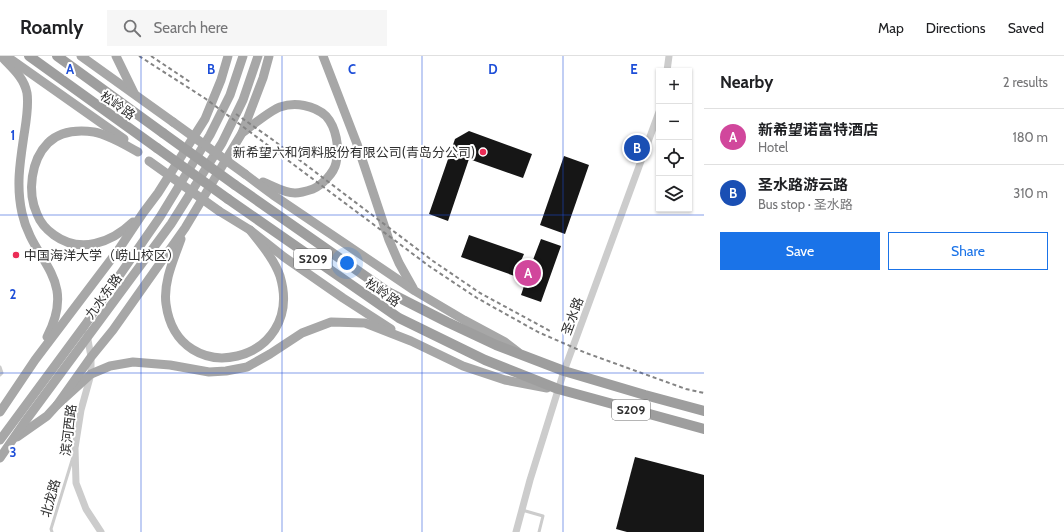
<!DOCTYPE html>
<meta charset="utf-8">
<style>
body{margin:0;font-family:Cabin,"Noto Sans SC",sans-serif;background:#f6f6f6;color:#202124}
.controls{position:absolute;right:12px;top:12px;display:grid;overflow:hidden;border-radius:0px;box-shadow:0 1px 3px #0004}
.controls button{width:36px;height:36px;display:grid;place-items:center;padding:0;border:0;border-bottom:1px solid #e0e0e0;background:#fff;color:#202124;font:20px sans-serif}
.you{position:absolute;left:347px;top:207px;width:14px;height:14px;margin:-10px;border:3px solid #fff;border-radius:50%;background:#1a73e8;box-shadow:0 0 0 6px #1a73e833}
.badge{display:grid;place-items:center;width:26px;height:26px;border-radius:50%;background:#1a73e8;color:#fff;font-size:13px;font-weight:700}
.pin{position:absolute;translate:-50% -50%;border:2px solid #fff;box-shadow:0 1px 4px #0006}
.list{margin:0;padding:0;list-style:none}
h2{display:flex;justify-content:space-between;align-items:center;height:52px;margin:0;padding:0 16px;font-size:17px}
h2 small{font-size:13px;font-weight:400;color:#757577}
.list li{display:grid;grid-template-columns:26px 1fr auto;gap:12px;align-items:center;box-sizing:border-box;height:56px;padding:0 16px;border-top:1px solid #e0e0e0}
.list b{display:block;font-size:15px;white-space:nowrap}
.list p{margin:0;font-size:13px;white-space:nowrap;color:#757577}
.list em{font-size:13px;font-style:normal;color:#757577}
.actions{display:flex;gap:8px;padding:12px 16px}
.actions a{flex:1;padding:9px 0;border:1px solid #1a73e8;border-radius:0px;text-align:center;font-size:14px;color:#1a73e8}
.actions .main{background:#1a73e8;color:#fff}
.icon{flex:none;width:22px;height:22px;fill:none;stroke:currentColor;stroke-width:2;stroke-linecap:round;stroke-linejoin:round}
.map{position:relative;flex:none;width:704px;height:476px;overflow:hidden}
header{display:flex;align-items:center;gap:24px;box-sizing:border-box;height:56px;padding:0 20px;background:#fff;border-bottom:1px solid #e0e0e0}
header strong{font-size:19px}
nav{display:flex;gap:22px;margin-inline-start:auto;font-size:14px}
.search{width:280px;height:36px;background:#f6f6f6;display:flex;align-items:center;gap:10px;box-sizing:border-box;padding:0 14px;border-radius:0px;color:#757577;font-size:15px}
main{display:flex}
aside{flex:1;background:#fff}
.map>svg:first-child{display:block}
</style>
<header>
<strong>Roamly</strong>
<div class="search"><svg class="icon" aria-label="search" viewBox="0 0 24 24"><circle cx="10" cy="10" r="6"/><path d="M15 15l6 6"/></svg>Search here</div>
<nav><a>Map</a><a>Directions</a><a>Saved</a></nav>
</header>
<main>
<div class="map">
<svg width="704" height="476" viewBox="0 0 704 476">
<rect width="100%" height="100%" fill="#fff"/>
<g fill="#161616">
<polygon points="469,75 532,98 523,122 469,103 448,165 429,158 455,83"/>
<polygon points="564,100 589,109 565,178 540,169"/>
<polygon points="469,179 524,198 521,205 531,209 541,183 561,190 541,246 521,239 526,224 461,201"/>
<polygon points="635,401 704,419 704,476 627,476 616,473"/>
</g>
<g fill="none" stroke-linecap="round" stroke-linejoin="round">
<g stroke="#ccc" stroke-width="3">
<polyline points="0,311 2,317 0,319"/>
<polyline points="522,454 543,460 539,476"/>
<polyline points="52,476 51,473 73,401"/>
</g>
<g stroke="#ccc" stroke-width="7">
<polyline points="667,15 669,0"/>
<polyline points="87,278 91,301 91,318 81,354 75,392 76,427 86,453 101,476"/>
<polyline points="516,476 530,424 564,315 659,56"/>
</g>
<g stroke="#a7a7a7" stroke-width="9">
<path d="M1,0C11,11 24,21 27,37C29,50 26,66 24,79C20,106 16,130 22,157C33,207 78,221 47,281"/>
<polyline points="81,0 173,66"/>
<polyline points="116,0 134,37"/>
<polyline points="323,0 357,88 389,184 399,207 413,232"/>
<polyline points="9,2 124,83"/>
<path d="M242,77C250,71 271,54 280,51C295,46 314,49 326,60C336,71 340,92 336,107C334,117 322,129 313,133C307,135 301,137 295,137C284,137 273,130 263,126"/>
<polyline points="245,118 273,139 415,235 464,264 505,286 518,296"/>
<polyline points="219,155 250,174 284,201 343,242 391,273"/>
<path d="M133,166C111,187 80,198 54,179C47,174 40,166 37,158C27,136 31,104 48,87C60,75 79,74 94,76C110,79 125,89 138,96"/>
<path d="M181,183C174,203 163,226 166,248C178,337 306,307 280,220C274,203 261,188 250,174"/>
<polyline points="57,349 91,318 110,310 133,306 170,309 209,316 226,315 247,311 270,298 302,277 331,266 365,267 411,285 463,310 505,324 547,332"/>
<polyline points="0,356 35,304 119,193 143,157 158,137 205,63 221,24 228,0"/>
<polyline points="17,381 47,360 57,349 91,301 113,274 185,172 242,77 263,22 269,0"/>
<polyline points="0,384 85,269 160,161 210,79 230,39 243,0"/>
<polyline points="0,402 24,367 171,168 222,87 243,44 258,0"/>
</g>
<g stroke="#9e9e9e" stroke-width="10">
<polyline points="29,0 157,92"/>
<polyline points="57,0 163,77"/>
<polyline points="235,129 388,236 447,266 496,289 564,315 645,339 704,355"/>
<polyline points="228,143 399,262 485,304 558,333 704,373"/>
</g>
<g stroke="#848484" stroke-width="2" stroke-dasharray="4 3" stroke-linecap="butt">
<polyline points="139,0 206,43 429,210 477,242 538,276 586,297 686,333 704,337"/>
<polyline points="151,0 190,26"/>
<polyline points="236,58 273,84 433,205 480,237 552,276"/>
</g>
<g stroke="#a7a7a7" stroke-width="9">
<polyline points="173,66 245,118"/>
<polyline points="149,105 219,155"/>
</g>
<g stroke="#9e9e9e" stroke-width="10">
<polyline points="163,77 235,129"/>
<polyline points="157,92 228,143"/>
</g>
</g>
<path fill="none" stroke="#1d4ed8" stroke-width="1" stroke-opacity="0.55" d="M141,0V476M282,0V476M422,0V476M563,0V476M0,159H704M0,317H704"/>
<g fill="#eb2c56" stroke="#fff" stroke-width="1.5">
<circle cx="483" cy="96" r="4"/>
<circle cx="16" cy="199" r="4"/>
</g>
<g text-anchor="middle" stroke-width="4" stroke-linejoin="round" paint-order="stroke">
<g fill="#fff" stroke="#6d6d6d" stroke-width="1">
<rect x="294" y="193" width="38" height="20" rx="3"/>
<rect x="612" y="344" width="38" height="20" rx="3"/>
</g>
<g font-size="12" font-weight="bold" fill="#2f2f2f">
<text x="313" y="207">S209</text>
<text x="631" y="358">S209</text>
</g>
<g font-size="13" fill="#2f2f2f" stroke="#fff">
<text transform="translate(118 49) rotate(35)" y="5">松岭路</text>
<text transform="translate(383 236) rotate(35)" y="5">松岭路</text>
<text transform="translate(103 240) rotate(-54)" y="5">九水东路</text>
<text transform="translate(572 260) rotate(-70)" y="5">圣水路</text>
<text transform="translate(68 374) rotate(-83)" y="5">滨河西路</text>
<text transform="translate(50 442) rotate(-74)" y="5">北龙路</text>
</g>
<g font-size="13" fill="#2f2f2f" stroke="#fff" text-anchor="end">
<text x="475" y="101">新希望六和饲料股份有限公司(青岛分公司)</text>
<text x="24" y="204" text-anchor="start">中国海洋大学（崂山校区）</text>
</g>
</g>
<g font-size="13" text-anchor="middle" font-weight="bold" fill="#1d4ed8" stroke="#fff" stroke-width="4" stroke-linejoin="round" paint-order="stroke">
<text x="70" y="18">A</text>
<text x="211" y="18">B</text>
<text x="352" y="18">C</text>
<text x="493" y="18">D</text>
<text x="634" y="18">E</text>
<text x="13" y="84">1</text>
<text x="13" y="243">2</text>
<text x="13" y="401">3</text>
</g>
</svg>
<div class="controls">
<button>+</button>
<button>−</button>
<button><svg class="icon" aria-label="locate" viewBox="0 0 24 24"><circle cx="12" cy="12" r="6"/><path d="M12 2v4M12 18v4M2 12h4M18 12h4"/></svg></button>
<button><svg class="icon" aria-label="layers" viewBox="0 0 24 24"><path d="M12 4l9 5-9 5-9-5zM3 14l9 5 9-5"/></svg></button>
</div>
<div class="you"></div>
<div class="pin badge" style="left:528px;top:217px;background:#d1479c">A</div>
<div class="pin badge" style="left:637px;top:92px;background:#1a4fb4">B</div>
</div>
<aside>
<h2>Nearby<small>2 results</small></h2>
<ul class="list">
<li><span class="badge" style="background:#d1479c">A</span><div><b>新希望诺富特酒店</b><p>Hotel</p></div><em>180 m</em></li>
<li><span class="badge" style="background:#1a4fb4">B</span><div><b>圣水路游云路</b><p>Bus stop · 圣水路</p></div><em>310 m</em></li>
</ul>
<div class="actions"><a class="main">Save</a><a>Share</a></div>
</aside>
</main>
